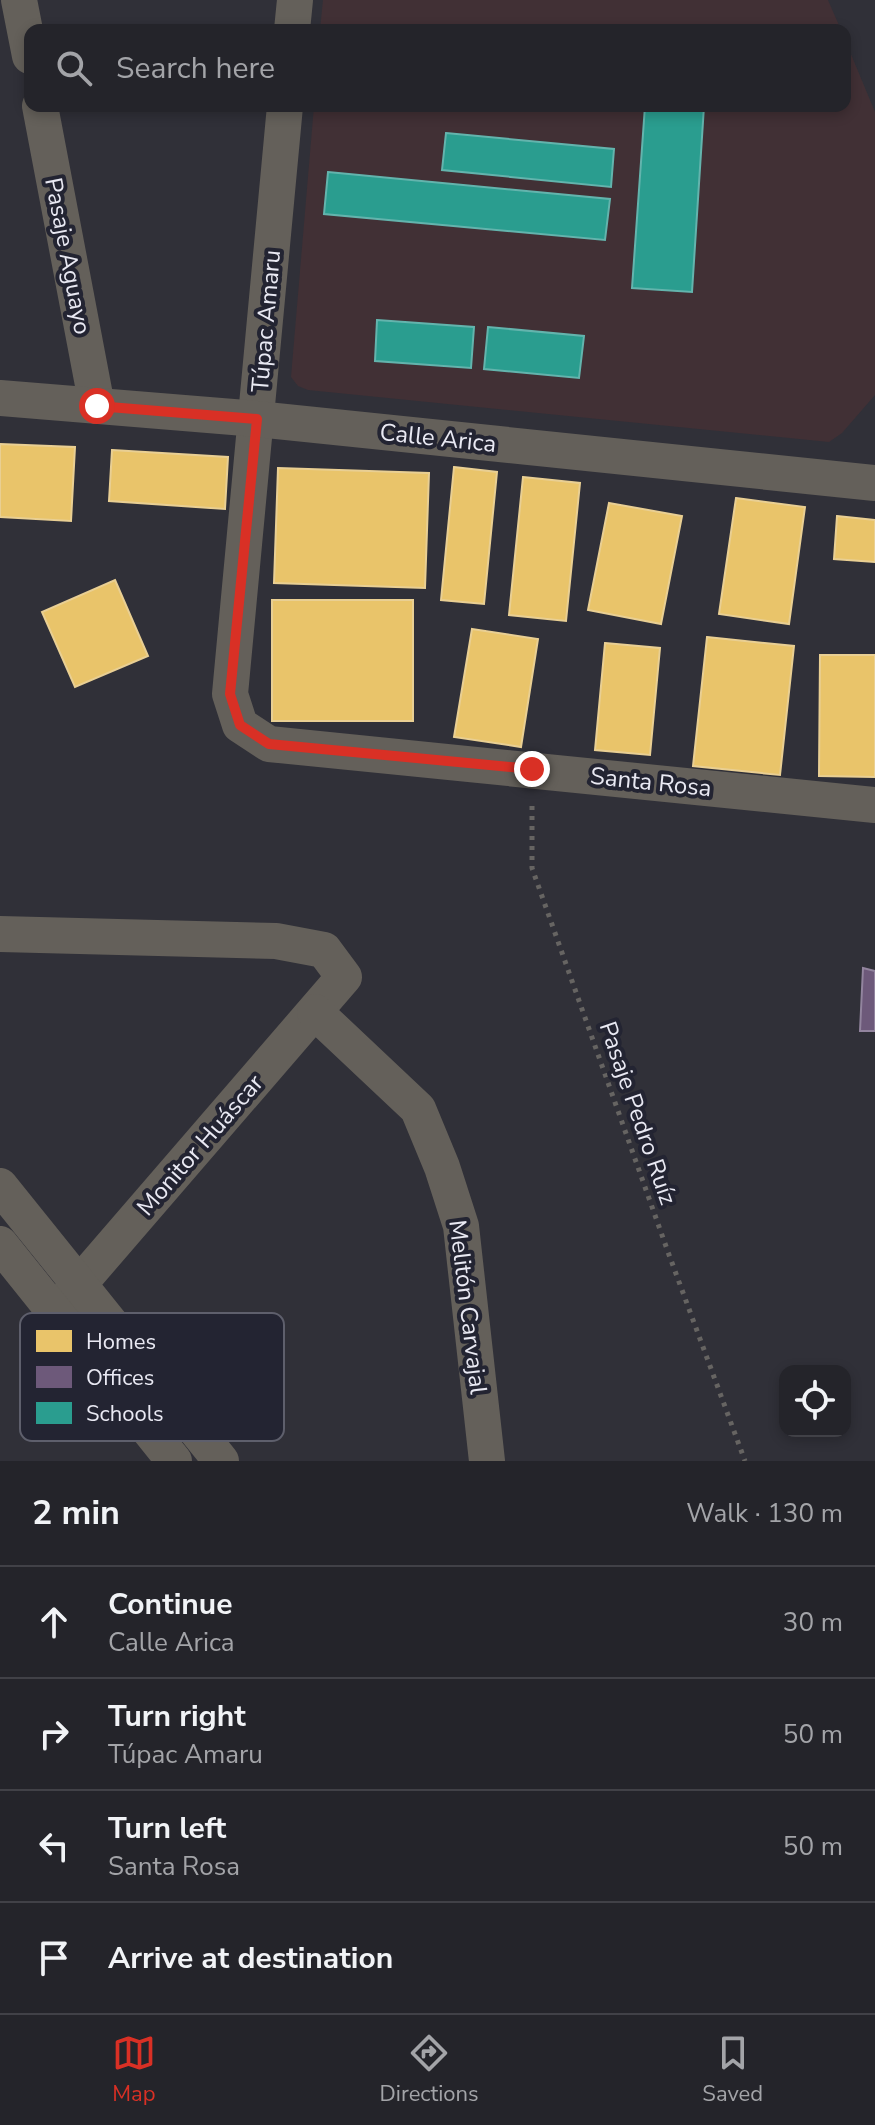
<!DOCTYPE html>
<meta charset="utf-8">
<style>
body{margin:0;font-family:"Nunito Sans",sans-serif;background:#303036;color:#f1f3f6}
.controls{position:absolute;right:24px;bottom:24px;display:grid;overflow:hidden;border-radius:16px;box-shadow:0 4px 12px #0003}
.controls button{width:72px;height:72px;display:grid;place-items:center;padding:0;border:0;border-bottom:2px solid #414147;background:#24242a;color:#f1f3f6;font:40px sans-serif}
.stop{position:absolute;width:24px;height:24px;margin:-18px;border:6px solid #d93025;border-radius:50%;background:#fff}
.stop.end{background:#d93025;border-color:#fff;box-shadow:0 2px 8px #0008}
.list{margin:0;padding:0;list-style:none}
h2{display:flex;justify-content:space-between;align-items:center;height:104px;margin:0;padding:0 32px;font-size:34px}
h2 small{font-size:26px;font-weight:400;color:#a3a4a8}
.list li{display:grid;grid-template-columns:52px 1fr auto;gap:24px;align-items:center;box-sizing:border-box;height:112px;padding:0 32px;border-top:2px solid #414147}
.list b{display:block;font-size:30px;white-space:nowrap}
.list p{margin:0;font-size:26px;white-space:nowrap;color:#a3a4a8}
.list em{font-size:26px;font-style:normal;color:#a3a4a8}
.icon{flex:none;width:44px;height:44px;fill:none;stroke:currentColor;stroke-width:2;stroke-linecap:round;stroke-linejoin:round}
.map{position:relative;flex:none;width:875px;height:1461px;overflow:hidden}
.search{position:absolute;background:#24242a;box-shadow:0 4px 12px #0003;left:24px;right:24px;top:24px;height:88px;display:flex;align-items:center;gap:20px;box-sizing:border-box;padding:0 28px;border-radius:16px;color:#a3a4a8;font-size:30px}
.sheet{height:552px;background:#24242a}
nav{display:flex;justify-content:space-around;align-items:center;box-sizing:border-box;height:112px;border-top:2px solid #414147;background:#24242a;font-size:22px;color:#a3a4a8}
nav a{display:grid;justify-items:center;gap:4px}
nav .on{color:#d93025}
.map>svg:first-child{display:block}
</style>
<div class="map">
<svg width="875" height="1461" viewBox="0 0 875 1461">
<rect width="100%" height="100%" fill="#303038"/>
<g fill="#413035">
<polygon points="323,0 828,0 841,30 320,30"/>
<polygon points="845,40 875,112 875,395 842,433 829,442 308,390 298,386 291,377 314,106 845,106"/>
</g>
<g fill="#e9c46a" stroke="#e9cf93" stroke-width="2">
<polygon points="0,444 75,447 71,521 0,517"/>
<polygon points="112,450 228,457 225,509 109,501"/>
<polygon points="454,467 497,472 484,604 441,600"/>
<polygon points="278,468 429,473 425,588 274,583"/>
<polygon points="523,477 580,483 566,621 509,615"/>
<polygon points="736,498 805,507 789,624 719,614"/>
<polygon points="609,503 682,516 661,624 588,610"/>
<polygon points="837,516 875,520 875,562 834,559"/>
<polygon points="115,580 148,656 75,687 42,612"/>
<rect x="272" y="600" width="141" height="121"/>
<polygon points="472,629 538,639 521,747 454,737"/>
<polygon points="707,637 794,646 780,775 693,766"/>
<polygon points="605,643 660,648 650,755 595,750"/>
<polygon points="820,655 875,655 875,777 819,776"/>
</g>
<polygon fill="#6d597a" stroke="#92849e" stroke-width="2" points="863,968 875,971 875,1031 860,1031"/>
<g fill="#2a9d8f" stroke="#63b4ad" stroke-width="2">
<polygon points="645,106 704,106 692,292 632,288"/>
<polygon points="446,133 614,149 611,187 442,170"/>
<polygon points="328,172 610,199 605,240 324,214"/>
<polygon points="377,320 474,327 471,368 375,361"/>
<polygon points="488,327 584,336 579,378 484,369"/>
</g>
<g fill="none" stroke-linecap="round" stroke-linejoin="round">
<polyline stroke="#666462" stroke-width="5" stroke-dasharray="4 6" stroke-linecap="butt" points="532,806 532,868 668,1252 745,1461"/>
<g stroke="#64605a" stroke-width="36">
<polyline points="19,0 30,56"/>
<polyline points="292,30 295,0"/>
<polyline points="40,106 97,406"/>
<polyline points="285,106 230,694 240,725 269,744 875,805"/>
<polyline points="0,398 257,419 875,483"/>
<polyline points="0,934 276,941 324,950 344,977 55,1312"/>
<polyline points="315,1012 418,1109 442,1167 461,1226 487,1461"/>
<polyline points="0,1186 221,1461"/>
<polyline points="0,1244 174,1461"/>
</g>
</g>
<g fill="none" stroke-linecap="round" stroke-linejoin="round">
<polyline stroke="#d93025" stroke-width="10" points="97,406 257,419 230,694 240,725 269,744 532,769"/>
</g>
<g text-anchor="middle" stroke-width="8" stroke-linejoin="round" paint-order="stroke">
<g font-size="24" fill="#e9e9f3" stroke="#232432">
<text transform="translate(68 256) rotate(79)" y="8">Pasaje Aguayo</text>
<text transform="translate(266 321) rotate(-85)" y="8">Túpac Amaru</text>
<text transform="translate(438 438) rotate(6)" y="8">Calle Arica</text>
<text transform="translate(651 782) rotate(6)" y="8">Santa Rosa</text>
<text transform="translate(638 1113) rotate(71)" y="8">Pasaje Pedro Ruíz</text>
<text transform="translate(200 1145) rotate(-49)" y="8">Monitor Huáscar</text>
<text transform="translate(468 1307) rotate(83)" y="8">Melitón Carvajal</text>
</g>
</g>
<rect x="20" y="1313" width="264" height="128" rx="12" fill="#232432" stroke="#5e5f6c" stroke-width="2"/>
<rect x="36" y="1330" width="36" height="22" fill="#e9c46a"/>
<rect x="36" y="1366" width="36" height="22" fill="#6d597a"/>
<rect x="36" y="1402" width="36" height="22" fill="#2a9d8f"/>
<g font-size="22" fill="#e9e9f3">
<text x="86" y="1349">Homes</text>
<text x="86" y="1385">Offices</text>
<text x="86" y="1421">Schools</text>
</g>
</svg>
<div class="controls">
<button><svg class="icon" aria-label="locate" viewBox="0 0 24 24"><circle cx="12" cy="12" r="6"/><path d="M12 2v4M12 18v4M2 12h4M18 12h4"/></svg></button>
</div>
<div class="stop" style="left:97px;top:406px"></div>
<div class="stop end" style="left:532px;top:769px"></div>
<div class="search"><svg class="icon" aria-label="search" viewBox="0 0 24 24"><circle cx="10" cy="10" r="6"/><path d="M15 15l6 6"/></svg>Search here</div>
</div>
<section class="sheet">
<h2>2 min<small>Walk · 130 m</small></h2>
<ul class="list">
<li><svg class="icon" aria-label="ahead" viewBox="0 0 24 24"><path d="M12 20V5M6 11l6-6 6 6"/></svg><div><b>Continue</b><p>Calle Arica</p></div><em>30 m</em></li>
<li><svg class="icon" aria-label="right" viewBox="0 0 24 24"><path d="M7 20v-9h11M14 6l5 5-5 5"/></svg><div><b>Turn right</b><p>Túpac Amaru</p></div><em>50 m</em></li>
<li><svg class="icon" aria-label="left" viewBox="0 0 24 24"><path d="M17 20v-9H6M10 6l-5 5 5 5"/></svg><div><b>Turn left</b><p>Santa Rosa</p></div><em>50 m</em></li>
<li><svg class="icon" aria-label="arrive" viewBox="0 0 24 24"><path d="M6 21V4h12l-3 4 3 4H6"/></svg><div><b>Arrive at destination</b></div></li>
</ul>
</section>
<nav>
<a class="on"><svg class="icon" aria-label="map" viewBox="0 0 24 24"><path d="M3 6l6-2 6 2 6-2v14l-6 2-6-2-6 2zM9 4v14M15 6v14"/></svg>Map</a>
<a><svg class="icon" aria-label="directions" viewBox="0 0 24 24"><path d="M12 3l9 9-9 9-9-9zM9 14v-3h6M13 9l2 2-2 2"/></svg>Directions</a>
<a><svg class="icon" aria-label="saved" viewBox="0 0 24 24"><path d="M7 4h10v16l-5-4-5 4z"/></svg>Saved</a>
</nav>
